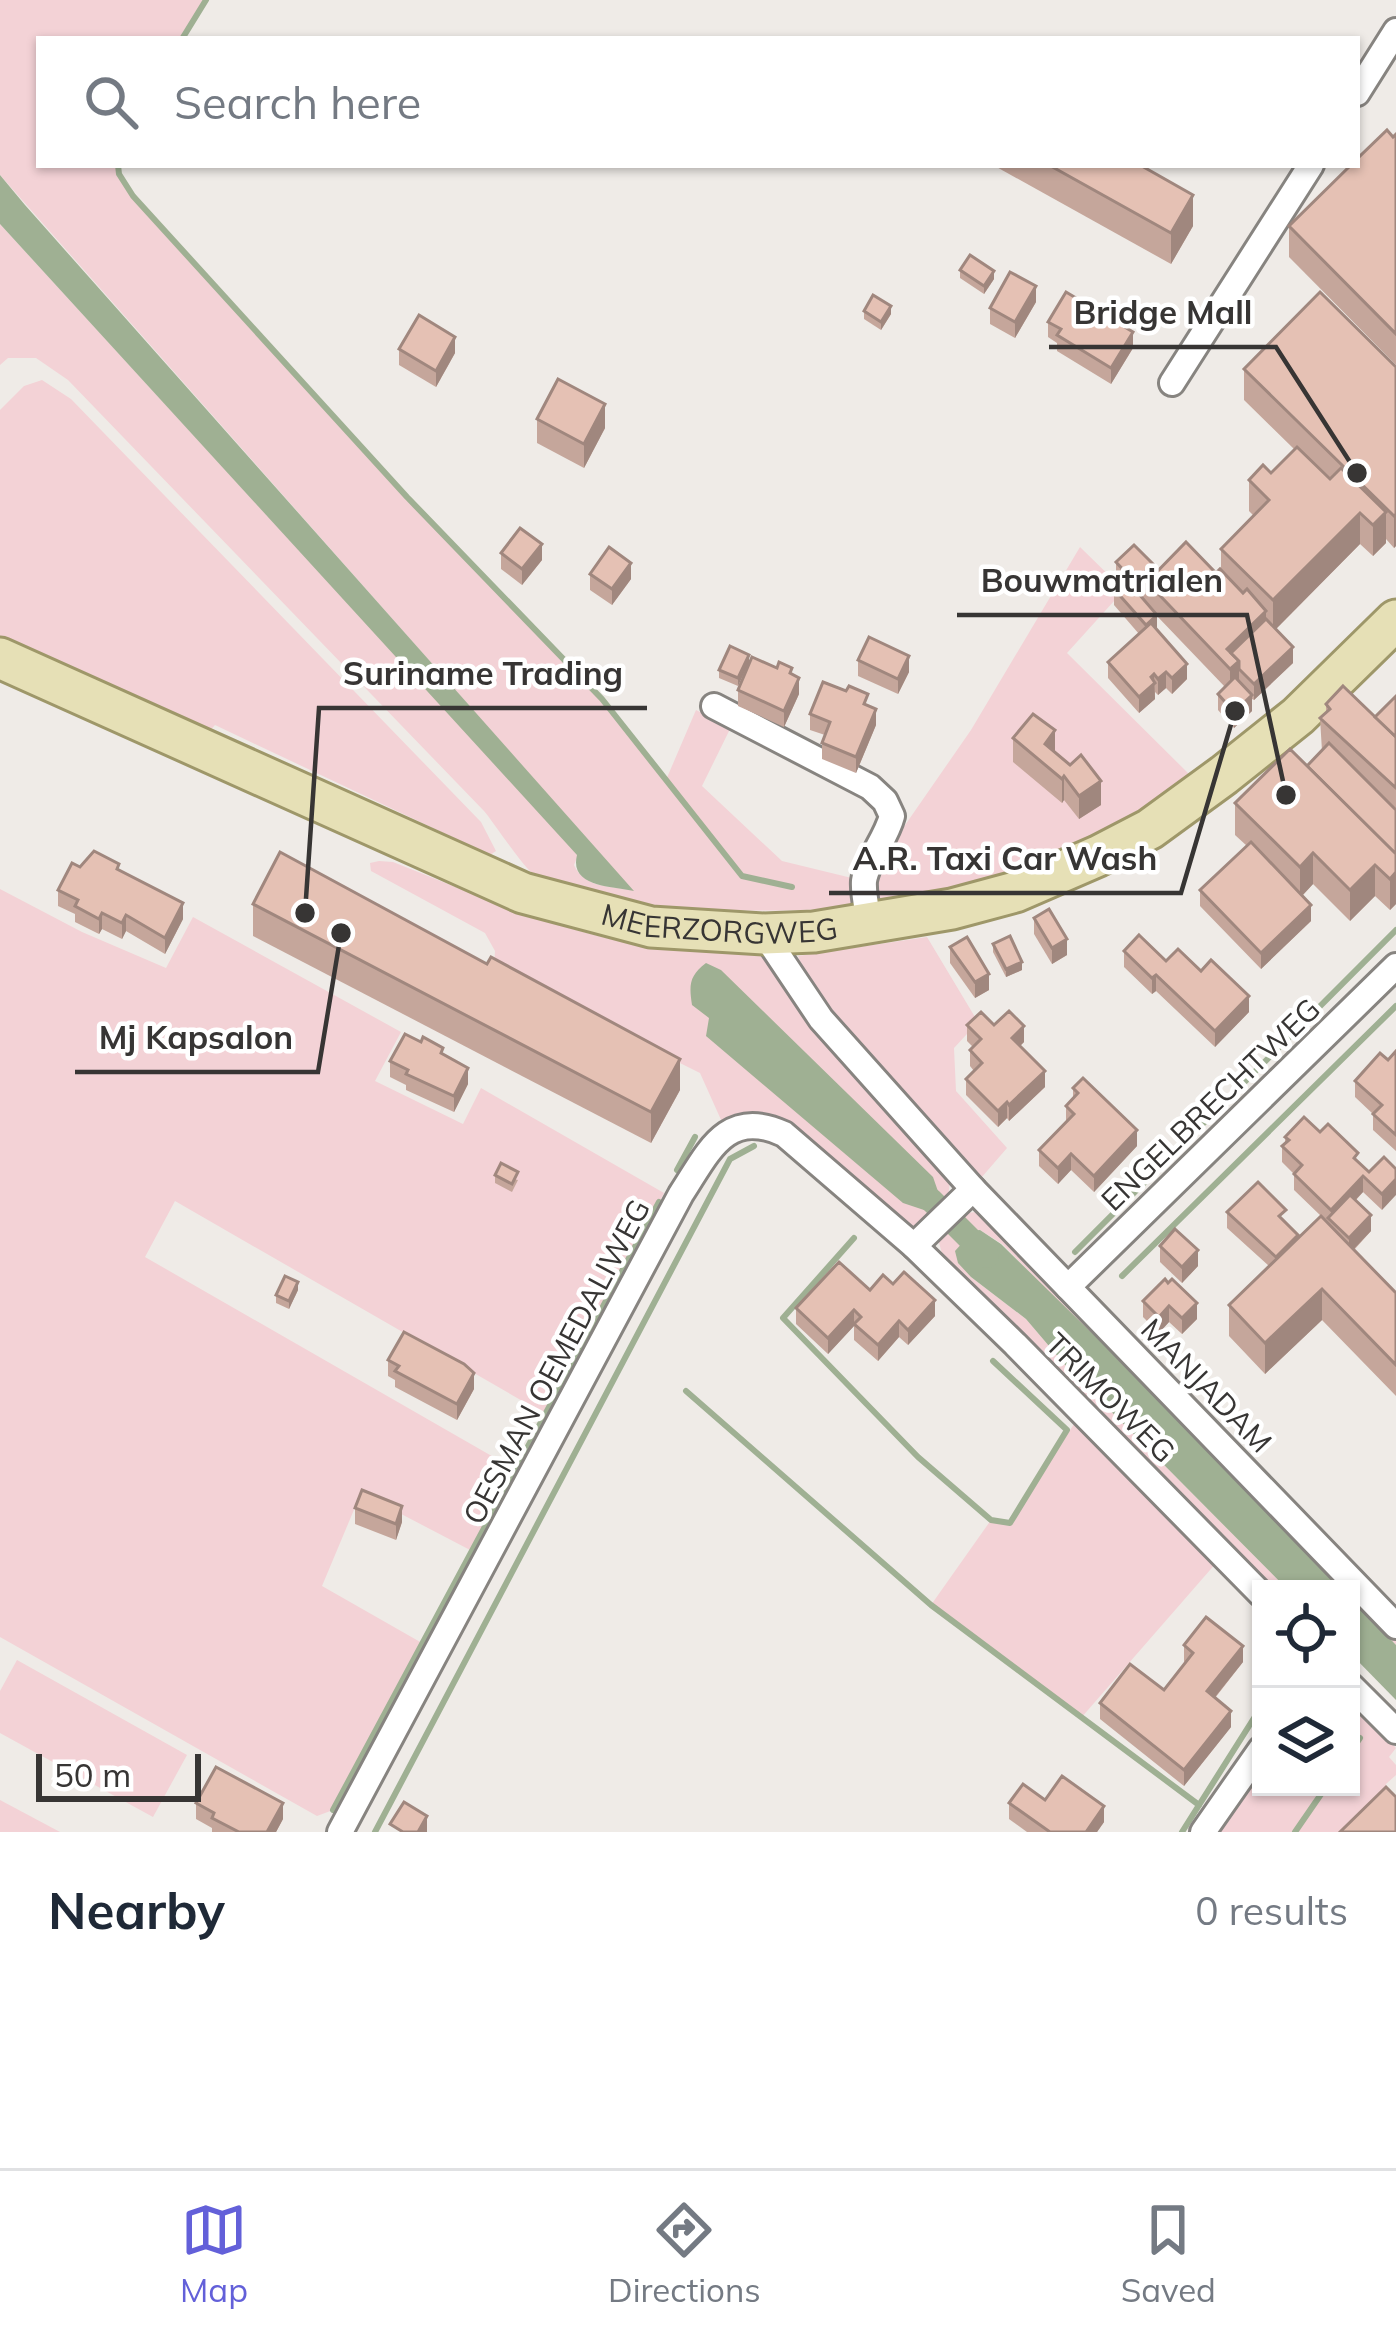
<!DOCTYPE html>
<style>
body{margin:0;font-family:Mulish,sans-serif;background:#f2f2f3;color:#1f2937}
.controls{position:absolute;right:36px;bottom:36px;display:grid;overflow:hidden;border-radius:0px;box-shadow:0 3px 9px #0004}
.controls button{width:108px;height:108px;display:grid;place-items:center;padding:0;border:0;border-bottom:3px solid #e0e1e3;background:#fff;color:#1f2937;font:60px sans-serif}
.scale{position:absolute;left:36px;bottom:30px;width:165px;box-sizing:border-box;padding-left:12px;border:6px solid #373534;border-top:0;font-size:33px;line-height:42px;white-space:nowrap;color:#373534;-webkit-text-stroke:9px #fff;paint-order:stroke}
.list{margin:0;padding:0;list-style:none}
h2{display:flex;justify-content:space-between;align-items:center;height:156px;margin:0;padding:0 48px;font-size:51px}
h2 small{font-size:39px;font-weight:400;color:#747a83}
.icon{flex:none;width:66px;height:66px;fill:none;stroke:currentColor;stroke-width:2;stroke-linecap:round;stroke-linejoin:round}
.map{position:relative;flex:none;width:1396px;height:1832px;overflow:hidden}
.search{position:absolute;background:#fff;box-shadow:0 3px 9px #0004;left:36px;right:36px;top:36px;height:132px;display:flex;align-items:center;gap:30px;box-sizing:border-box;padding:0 42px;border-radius:0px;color:#747a83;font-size:45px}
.sheet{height:336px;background:#fff}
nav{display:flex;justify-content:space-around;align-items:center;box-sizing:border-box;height:168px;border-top:3px solid #e0e1e3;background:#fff;font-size:33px;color:#747a83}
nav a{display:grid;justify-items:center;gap:6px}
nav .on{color:#6360d9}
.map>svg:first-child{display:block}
</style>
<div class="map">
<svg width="1396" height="1832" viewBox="0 0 1396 1832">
<rect width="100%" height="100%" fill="#efebe7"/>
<g fill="#f3d2d6">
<path d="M0,0H206L182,39H39V165H118L119,174L133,196L407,497L602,699L666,780L696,710L731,727L702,786L782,861L860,880L854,905C837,911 817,909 799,910C727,912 598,911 535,875C524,869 495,824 484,811L68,380L36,358H8L0,365V224L578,855L574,865C584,888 610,886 632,890L0,175Z"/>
<polygon points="42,380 71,399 481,822 496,851 490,855 215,725 208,733 0,638 0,410 24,386"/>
<path d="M1080,547L1124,590L1067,653L1191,776C1113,833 1024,872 930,892C912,896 893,903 876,898L872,880L876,867L971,730Z"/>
<path d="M379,861L393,862C479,896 567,936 660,948C694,952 729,953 763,955L770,959L949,1180C953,1202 930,1220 912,1229L805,1143L722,1122L700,1073L509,978L494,966L495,951L485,933L371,871L370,863Z"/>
<polygon points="0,889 82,932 166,968 193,917 401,1032 375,1081 463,1124 481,1088 664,1193 545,1414 175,1201 145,1257 516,1470 472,1551 361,1493 322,1586 422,1643 333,1810 317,1816 0,1637"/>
<path d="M927,937L978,1022L954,1048L956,1091L1007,1148L981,1178L966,1171C923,1121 815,1014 798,956Z"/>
<polygon points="977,1212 989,1218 1396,1632 1396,1645 1351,1598 1351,1589 1343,1589 1002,1244 980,1230 960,1243 971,1277 1026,1319 1066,1366 1287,1589 1267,1589 945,1265 937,1235 965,1213"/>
<polygon points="1076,1421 1217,1562 1081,1718 931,1605 991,1520 1010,1522"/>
<polygon points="17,1660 187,1755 153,1817 0,1733 0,1691"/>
<polygon points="1351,1699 1396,1748 1389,1757 1396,1765 1396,1775 1386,1784 1383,1807 1356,1832 1214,1832 1261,1764 1261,1787 1351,1787"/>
<polygon points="0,1800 60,1832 0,1832"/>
</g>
<g fill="#9fb093">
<path d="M0,175L25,205L634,891C611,886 569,887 577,855L0,224Z"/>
<path d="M706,963L721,970L933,1177L941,1200L930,1212L903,1203L706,1036L709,1018L692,1005C689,985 689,976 706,963Z"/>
<polygon points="980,1230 1001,1244 1098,1339 1343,1589 1287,1589 1066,1366 1026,1319 971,1277 958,1263 955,1251 973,1231"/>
<polygon points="1351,1598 1396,1645 1396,1700 1351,1654"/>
</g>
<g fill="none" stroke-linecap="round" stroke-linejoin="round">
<g stroke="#9fb093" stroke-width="6">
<polyline points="182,39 206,0"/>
<polyline points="118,165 119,174 133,196 407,497 602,699 742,876 792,887"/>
<polyline points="677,1170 695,1137"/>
<polyline points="854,1238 783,1318 918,1457 991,1520 1010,1523 1067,1430 993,1361"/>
<polyline points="1075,1252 1396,930"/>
<polyline points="1122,1276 1396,1006"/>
<polyline points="686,1391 931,1605 1199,1805"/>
<polyline points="1351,1751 1360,1738"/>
<polyline points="333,1810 659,1202"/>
<polyline points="375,1832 730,1159 754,1146"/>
<polyline points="1182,1832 1261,1707"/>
<polyline points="1295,1832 1326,1787"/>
</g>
<polyline stroke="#9fb093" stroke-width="24" points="931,1200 987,1256"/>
<g stroke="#878480" stroke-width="30">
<g id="minor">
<polyline points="1357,93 1396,31"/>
<polyline points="1172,383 1311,165"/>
<path d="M714,706L870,787L885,801L892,816C886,839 867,860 864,881C863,894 867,909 869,922"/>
<polyline points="764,934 821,1019 973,1189 1396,1626"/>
<polyline points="914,1246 973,1189"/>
<polyline points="1068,1287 1396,966"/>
<polyline points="1351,1686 1396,1731"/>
<path d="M340,1832L681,1194C708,1153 726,1107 784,1134L914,1246L1015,1344L1261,1594"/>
<polyline points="1203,1832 1261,1749"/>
</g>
</g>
<g stroke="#9e9769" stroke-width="45">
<g id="primary">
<path id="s1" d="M0,658L523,893L651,927L764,934L814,932L952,909L1015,892L1098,856L1150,829L1224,775L1298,716L1396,620"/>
</g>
</g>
<use href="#minor" stroke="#fff" stroke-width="24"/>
<use href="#primary" stroke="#e6e0b6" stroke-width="39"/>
</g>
<g fill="#c5a69b">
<polygon points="1396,134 1396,365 1289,257 1289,226"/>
<polygon points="993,165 1140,165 1193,226 1171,264"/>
<polygon points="960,270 994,279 984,294 960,278"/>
<polygon points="1036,302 1015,338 990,324 990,308"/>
<polygon points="864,311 891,314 881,330 864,319"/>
<polygon points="1048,322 1133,348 1111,384 1057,351 1057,343 1048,337"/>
<polygon points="399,349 455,353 436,387 399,365"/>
<polygon points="1396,367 1396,546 1394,548 1386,539 1386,543 1373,556 1360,544 1276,629 1293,663 1254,700 1252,699 1252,711 1234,728 1218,710 1218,694 1225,687 1157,616 1157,630 1187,679 1172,694 1166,688 1158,695 1155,692 1155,699 1139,713 1108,678 1108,662 1139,634 1114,605 1114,589 1122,583 1116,578 1116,562 1153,575 1216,573 1221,571 1221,549 1254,516 1249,511 1249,480 1271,473 1294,449 1244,400 1244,369"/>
<polygon points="537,419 605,428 584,468 537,443"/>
<polygon points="501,553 542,560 522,585 501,569"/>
<polygon points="590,574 631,579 612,605 590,590"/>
<polygon points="749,655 738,686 719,678 719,670"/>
<polygon points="858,660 909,672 898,694 858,676"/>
<polygon points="792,674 799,694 784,727 738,706 738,690"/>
<polygon points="1396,696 1396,904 1390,910 1375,896 1350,921 1313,884 1302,896 1311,921 1261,969 1200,906 1200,890 1247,846 1235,835 1235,803 1307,766 1322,751 1320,718 1326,713 1326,704 1375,717"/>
<polygon points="868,706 876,725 856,773 822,759 822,743 825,735 810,730 810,714"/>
<polygon points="1013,738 1055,752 1070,765 1101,805 1079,819 1064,800 1062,803 1013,762"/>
<polygon points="80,867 119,871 183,919 165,954 126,931 122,939 102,929 99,934 75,922 75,914 58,906 58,890"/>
<polygon points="253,904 680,1090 651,1143 253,936"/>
<polygon points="1034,918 1067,955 1052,964 1034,934"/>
<polygon points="993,944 1022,970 1006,977 993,952"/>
<polygon points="950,947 989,990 975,998 950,963"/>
<polygon points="1124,951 1166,961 1249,1012 1215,1047 1156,991 1152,994 1124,967"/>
<polygon points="967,1025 994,1025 1024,1042 1020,1046 1045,1087 1009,1121 1007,1118 998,1127 966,1095 966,1079 974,1071 970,1066 970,1050 973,1047 967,1041"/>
<polygon points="1396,1051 1396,1151 1373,1130 1373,1114 1355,1097 1355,1081 1388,1060"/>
<polygon points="443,1055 468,1084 454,1112 406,1090 406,1085 390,1077 390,1061"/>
<polygon points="1073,1088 1137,1146 1094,1192 1071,1170 1058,1184 1039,1166 1039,1150 1066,1122 1066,1106 1073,1099"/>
<polygon points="1320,1132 1369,1172 1384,1157 1382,1210 1363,1192 1356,1200 1371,1231 1354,1250 1396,1293 1396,1396 1322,1320 1265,1374 1229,1336 1229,1305 1269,1266 1227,1228 1227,1212 1286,1223 1298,1239 1321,1216 1294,1190 1294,1174 1282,1162 1282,1146 1285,1143 1285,1137"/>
<polygon points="495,1175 518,1180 512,1192 495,1183"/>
<polygon points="1160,1246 1198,1266 1182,1283 1160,1262"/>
<polygon points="1165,1279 1197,1319 1182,1334 1169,1322 1159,1333 1143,1317 1143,1301"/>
<polygon points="298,1290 289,1309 276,1303 276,1295"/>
<polygon points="870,1290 935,1316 908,1345 899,1337 878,1361 854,1340 854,1326 828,1354 796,1324 796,1308"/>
<polygon points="388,1360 474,1389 457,1420 395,1387 395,1380 388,1376"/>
<polygon points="355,1508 402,1522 396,1540 355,1524"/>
<polygon points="1184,1645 1243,1662 1215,1698 1231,1727 1184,1786 1100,1719 1100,1703 1164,1690 1185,1663 1184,1661"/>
<polygon points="1045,1800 1104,1822 1097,1832 1027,1832 1009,1819 1009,1803"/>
<polygon points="196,1803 283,1819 276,1832 212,1832 212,1828 196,1819"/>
</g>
<g fill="#a0877e">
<polygon points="1193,195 1193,226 1171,264 1171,233"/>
<polygon points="994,271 994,279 984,294 984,286"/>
<polygon points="1036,286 1036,302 1015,338 1015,322"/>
<polygon points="891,306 891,314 881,330 881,322"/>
<polygon points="1133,332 1133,348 1111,384 1111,368"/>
<polygon points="455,337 455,353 436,387 436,371"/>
<polygon points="605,404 605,428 584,468 584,444"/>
<polygon points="1386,512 1386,543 1373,556 1373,525"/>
<polygon points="1360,513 1360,544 1273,632 1273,600"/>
<polygon points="1396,514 1396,546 1394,548 1394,516"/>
<polygon points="542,544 542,560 522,585 522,569"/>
<polygon points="631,563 631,579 612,605 612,589"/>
<polygon points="1266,611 1266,635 1235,665 1227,649"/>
<polygon points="1157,615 1157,631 1146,641 1146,625"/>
<polygon points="1293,647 1293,663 1254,700 1254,684"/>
<polygon points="749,655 749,663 738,686 738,678"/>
<polygon points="909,656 909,672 898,694 898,679"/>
<polygon points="1239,661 1239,685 1230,693 1230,669"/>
<polygon points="1187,664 1187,679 1172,694 1172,678"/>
<polygon points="1166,672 1166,688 1158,695 1158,679"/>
<polygon points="1154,674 1155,699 1139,713 1139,697"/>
<polygon points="799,678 799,694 784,727 784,711"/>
<polygon points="1252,695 1252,711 1234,728 1234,712"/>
<polygon points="876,709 876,725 856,773 856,757"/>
<polygon points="1055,730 1055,754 1045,767 1045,744"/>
<polygon points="1064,776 1064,800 1062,803 1062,779"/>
<polygon points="1101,781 1101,805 1079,819 1079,796"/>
<polygon points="1313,853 1313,884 1300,898 1300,867"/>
<polygon points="1375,865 1375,896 1350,921 1350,890"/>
<polygon points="1396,872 1396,904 1390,910 1390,879"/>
<polygon points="183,903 183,919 165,954 165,938"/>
<polygon points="1311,905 1311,921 1261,969 1261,953"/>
<polygon points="102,913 102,929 99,934 99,919"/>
<polygon points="126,915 126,931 122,939 122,923"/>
<polygon points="1067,939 1067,955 1052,964 1052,948"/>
<polygon points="1022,962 1022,970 1006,977 1006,969"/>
<polygon points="989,974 989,990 975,998 975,982"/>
<polygon points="1156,975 1156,991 1152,994 1152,978"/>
<polygon points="1249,996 1249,1012 1215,1047 1215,1031"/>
<polygon points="1024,1026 1024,1042 1012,1054 1012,1038"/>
<polygon points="680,1059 680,1090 651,1143 651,1112"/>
<polygon points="468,1068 468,1084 454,1112 454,1096"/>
<polygon points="1045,1071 1045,1087 1009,1121 1009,1105"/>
<polygon points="1007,1102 1007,1118 998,1127 998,1111"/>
<polygon points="1137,1130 1137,1146 1094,1192 1094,1176"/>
<polygon points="1071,1154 1071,1170 1058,1184 1058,1168"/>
<polygon points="1363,1176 1363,1192 1333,1223 1331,1220 1331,1210"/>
<polygon points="1396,1179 1396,1195 1382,1210 1382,1194"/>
<polygon points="1371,1215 1371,1231 1349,1254 1349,1238"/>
<polygon points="1198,1250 1198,1266 1182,1283 1182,1267"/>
<polygon points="298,1282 298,1290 289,1309 289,1301"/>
<polygon points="1322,1289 1322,1320 1265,1374 1265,1343"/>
<polygon points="935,1300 935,1316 908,1345 908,1330"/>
<polygon points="1197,1303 1197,1319 1182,1334 1182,1318"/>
<polygon points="1169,1306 1169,1322 1159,1333 1159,1317"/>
<polygon points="854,1310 854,1326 828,1354 828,1338"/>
<polygon points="899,1321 899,1337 878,1361 878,1345"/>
<polygon points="474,1373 474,1389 457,1420 457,1404"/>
<polygon points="402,1506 402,1522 396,1540 396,1524"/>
<polygon points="1243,1646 1243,1662 1207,1707 1207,1691"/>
<polygon points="1231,1711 1231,1727 1184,1786 1184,1770"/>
<polygon points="283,1803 283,1819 276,1832 267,1832"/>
<polygon points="1104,1806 1104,1822 1097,1832 1086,1832"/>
<polygon points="427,1816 427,1832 418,1832"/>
</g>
<g fill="#e5c1b4" stroke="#a0877e" stroke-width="3">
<polygon points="1387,130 1393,137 1396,134 1396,334 1289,226 1351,165 1357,165 1357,159"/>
<polygon points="1049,165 1140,165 1193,195 1171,233"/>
<polygon points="970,255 994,271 984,286 960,270"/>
<polygon points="1010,272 1036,286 1015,322 990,308"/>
<polygon points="1066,292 1133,332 1111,368 1057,335 1061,329 1048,322"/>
<polygon points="1320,292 1396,367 1396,514 1394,516 1244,369"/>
<polygon points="873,295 891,306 881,322 864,311"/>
<polygon points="419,315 455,337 436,371 399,349"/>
<polygon points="558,379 605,404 584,444 537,419"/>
<polygon points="1297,447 1330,479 1341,468 1386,512 1373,525 1360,513 1273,600 1221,549 1269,500 1249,480 1263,465 1271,473"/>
<polygon points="520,528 542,544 522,569 501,553"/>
<polygon points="1186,542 1216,573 1220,569 1243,593 1247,589 1266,611 1227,649 1239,661 1230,669 1147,582"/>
<polygon points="1134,545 1153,564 1145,572 1151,577 1147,582 1147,589 1144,592 1116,562"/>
<polygon points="609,547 631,563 612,589 590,574"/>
<polygon points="1126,579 1157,615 1146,625 1114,589"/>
<polygon points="1266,619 1293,647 1254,684 1239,669 1239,661 1231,653"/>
<polygon points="1151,623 1187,664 1172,678 1166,672 1158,679 1154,674 1151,677 1155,683 1139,697 1108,662"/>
<polygon points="869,637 909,656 898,679 858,660"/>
<polygon points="730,646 749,655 738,678 719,670"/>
<polygon points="752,657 777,668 779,662 792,668 790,673 799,678 784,711 738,690"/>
<polygon points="1235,677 1252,695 1234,712 1218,694"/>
<polygon points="823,682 846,691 849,686 868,694 864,704 876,709 856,757 822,743 830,722 810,714"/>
<polygon points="1343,686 1396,737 1396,788 1320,718 1330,709 1326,704"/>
<polygon points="1396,696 1396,737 1375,717"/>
<polygon points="1033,714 1055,730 1045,744 1070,765 1081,755 1101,781 1079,796 1064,776 1062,779 1013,738"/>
<polygon points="1329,743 1396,810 1396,854 1307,766"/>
<polygon points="1290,749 1396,854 1396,872 1390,879 1375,865 1350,890 1313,853 1300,867 1235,803"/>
<polygon points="1251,842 1311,905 1261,953 1200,890"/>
<polygon points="94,851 119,864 117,869 183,903 165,938 126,915 122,923 102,913 99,919 75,906 78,900 58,890 72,863 80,867"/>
<polygon points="280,852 487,964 491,957 680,1059 651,1112 253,904"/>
<polygon points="1049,909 1067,939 1052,948 1034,918"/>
<polygon points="1139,935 1166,961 1178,949 1201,971 1211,960 1249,996 1215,1031 1156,975 1152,978 1124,951"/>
<polygon points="1010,936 1022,962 1006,969 993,944"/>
<polygon points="967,937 989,974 975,982 950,947"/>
<polygon points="1009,1011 1024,1026 1012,1038 1045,1071 1009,1105 1007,1102 998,1111 966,1079 982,1063 970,1050 981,1039 967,1025 981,1012 994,1025"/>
<polygon points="405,1034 421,1042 423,1037 443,1048 441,1053 468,1068 454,1096 406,1074 408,1070 390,1061"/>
<polygon points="1396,1051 1396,1135 1373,1114 1382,1105 1355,1081 1380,1053 1388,1060"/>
<polygon points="1083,1078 1137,1130 1094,1176 1071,1154 1058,1168 1039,1150 1074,1114 1066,1106 1078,1093 1073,1088"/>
<polygon points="1304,1117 1320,1132 1328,1124 1358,1153 1354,1158 1369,1172 1384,1157 1396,1169 1396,1179 1382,1194 1363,1176 1331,1210 1294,1174 1302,1165 1282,1146 1289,1140 1285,1137"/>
<polygon points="501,1163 518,1172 512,1184 495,1175"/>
<polygon points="1258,1182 1286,1210 1279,1216 1298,1235 1276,1257 1227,1212"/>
<polygon points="1350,1195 1371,1215 1349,1238 1328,1218"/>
<polygon points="1321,1216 1396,1293 1396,1365 1322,1289 1265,1343 1229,1305"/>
<polygon points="1175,1229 1198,1250 1182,1267 1160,1246"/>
<polygon points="839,1262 870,1290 883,1275 893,1284 904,1272 935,1300 908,1330 899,1321 878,1345 854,1324 861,1317 854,1310 828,1338 796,1308"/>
<polygon points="285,1276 298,1282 289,1301 276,1295"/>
<polygon points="1165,1279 1168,1283 1172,1279 1197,1303 1182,1318 1169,1306 1159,1317 1143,1301"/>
<polygon points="404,1332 464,1364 474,1373 457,1404 395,1371 399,1366 388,1360"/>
<polygon points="362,1490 402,1506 396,1524 355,1508"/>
<polygon points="1206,1617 1243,1646 1207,1691 1231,1711 1184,1770 1100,1703 1130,1664 1164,1690 1193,1653 1184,1645"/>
<polygon points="216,1767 283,1803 267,1832 239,1832 212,1818 214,1813 196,1803"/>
<polygon points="1062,1776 1104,1806 1086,1832 1050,1832 1009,1803 1023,1784 1045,1800"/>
<polygon points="1386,1787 1396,1797 1396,1832 1340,1832"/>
<polygon points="404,1802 427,1816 418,1832 403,1832 390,1824"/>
</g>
<g text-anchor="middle" stroke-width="9" stroke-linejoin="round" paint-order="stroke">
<g font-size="30" fill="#373534" stroke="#fff">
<text dy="10" stroke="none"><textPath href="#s1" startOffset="774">MEERZORGWEG</textPath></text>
<text transform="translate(1211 1105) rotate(-44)" y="10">ENGELBRECHTWEG</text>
<text transform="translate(557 1362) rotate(-62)" y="10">OESMAN OEMEDALIWEG</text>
<text transform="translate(1206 1386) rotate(46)" y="10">MANJADAM</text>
<text transform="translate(1110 1398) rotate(45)" y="10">TRIMOWEG</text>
</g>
</g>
<path fill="none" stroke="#373534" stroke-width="4.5" d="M1357 473L1276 347H1049M1286 795L1247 615H957M305 913L319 708H647M1235 711L1181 893H829M341 933L318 1072H75"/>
<g fill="#373534" stroke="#fff" stroke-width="4.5">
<circle cx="1357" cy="473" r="12"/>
<circle cx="1286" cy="795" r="12"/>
<circle cx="305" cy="913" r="12"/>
<circle cx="1235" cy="711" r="12"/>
<circle cx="341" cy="933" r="12"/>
</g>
<g font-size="33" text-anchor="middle" font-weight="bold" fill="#373534" stroke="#fff" stroke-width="9" stroke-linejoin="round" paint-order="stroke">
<text x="1163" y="324">Bridge Mall</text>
<text x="1102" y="592">Bouwmatrialen</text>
<text x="483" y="685">Suriname Trading</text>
<text x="1005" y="870">A.R. Taxi Car Wash</text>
<text x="196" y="1049">Mj Kapsalon</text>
</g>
</svg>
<div class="controls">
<button><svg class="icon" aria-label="locate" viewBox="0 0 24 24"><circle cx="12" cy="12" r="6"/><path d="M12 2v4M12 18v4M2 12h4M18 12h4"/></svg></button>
<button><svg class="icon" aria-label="layers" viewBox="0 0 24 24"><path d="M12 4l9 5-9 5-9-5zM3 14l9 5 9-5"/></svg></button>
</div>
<div class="scale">50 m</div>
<div class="search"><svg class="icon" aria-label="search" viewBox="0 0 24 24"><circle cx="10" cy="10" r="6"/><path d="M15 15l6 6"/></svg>Search here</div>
</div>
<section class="sheet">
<h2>Nearby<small>0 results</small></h2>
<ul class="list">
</ul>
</section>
<nav>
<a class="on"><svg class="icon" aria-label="map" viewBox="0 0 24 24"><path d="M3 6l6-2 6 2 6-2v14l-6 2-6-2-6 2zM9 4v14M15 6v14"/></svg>Map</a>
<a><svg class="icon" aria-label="directions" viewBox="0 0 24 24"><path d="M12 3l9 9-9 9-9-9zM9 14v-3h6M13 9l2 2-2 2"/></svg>Directions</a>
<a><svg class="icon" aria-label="saved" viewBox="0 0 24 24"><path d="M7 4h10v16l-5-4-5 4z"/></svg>Saved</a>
</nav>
